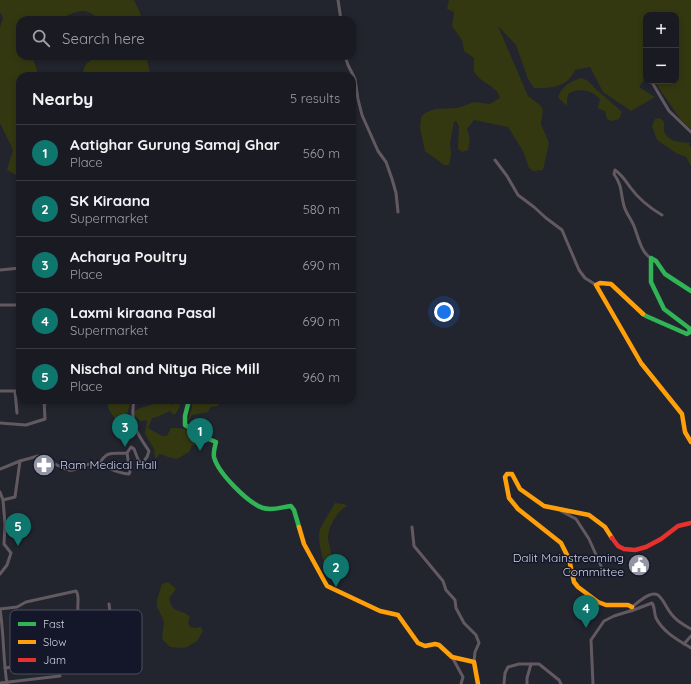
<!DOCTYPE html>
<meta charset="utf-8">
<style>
body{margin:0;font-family:Quicksand,sans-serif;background:#27282f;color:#f1f3f6}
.controls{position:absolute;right:12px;top:12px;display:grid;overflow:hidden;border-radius:8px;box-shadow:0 2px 6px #0003}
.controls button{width:36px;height:36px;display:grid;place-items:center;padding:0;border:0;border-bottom:1px solid #383940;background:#1a1b22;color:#f1f3f6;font:20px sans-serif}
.you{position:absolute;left:444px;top:312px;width:14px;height:14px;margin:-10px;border:3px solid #fff;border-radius:50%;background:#1a73e8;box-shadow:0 0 0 6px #1a73e833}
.badge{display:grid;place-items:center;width:26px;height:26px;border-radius:50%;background:#0f766e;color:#fff;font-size:13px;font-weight:700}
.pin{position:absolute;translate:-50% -33px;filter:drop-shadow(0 1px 2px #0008)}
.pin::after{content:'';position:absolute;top:21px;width:14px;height:12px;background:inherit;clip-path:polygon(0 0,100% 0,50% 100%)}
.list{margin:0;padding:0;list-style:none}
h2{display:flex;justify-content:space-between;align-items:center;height:52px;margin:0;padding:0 16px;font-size:17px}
h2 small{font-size:13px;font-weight:400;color:#9fa1a5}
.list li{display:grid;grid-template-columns:26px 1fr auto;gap:12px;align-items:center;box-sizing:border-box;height:56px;padding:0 16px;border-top:1px solid #383940}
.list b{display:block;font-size:15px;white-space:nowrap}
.list p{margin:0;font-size:13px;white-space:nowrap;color:#9fa1a5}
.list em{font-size:13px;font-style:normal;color:#9fa1a5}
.icon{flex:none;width:22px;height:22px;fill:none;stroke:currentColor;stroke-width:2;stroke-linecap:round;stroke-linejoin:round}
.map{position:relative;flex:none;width:691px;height:684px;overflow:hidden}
.search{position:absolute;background:#1a1b22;box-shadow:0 2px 6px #0003;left:16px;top:16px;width:340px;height:44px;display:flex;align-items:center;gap:10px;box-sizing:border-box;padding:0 14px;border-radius:12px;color:#9fa1a5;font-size:15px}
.panel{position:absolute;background:#1a1b22;box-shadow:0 2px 6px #0003;left:16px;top:72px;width:340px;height:332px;border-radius:12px}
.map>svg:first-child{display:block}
</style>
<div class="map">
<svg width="691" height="684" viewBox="0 0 691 684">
<rect width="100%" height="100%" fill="#22242e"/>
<g fill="#343811">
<path d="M0,0H134L141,15L142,20H99C81,1 72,18 51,20C41,21 30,20 20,20V56H32L39,76H20V177L7,170L13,150L0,123V27L3,18L0,12Z"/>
<path d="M449,0H691V129L681,120L654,81H676V15H646V77L639,87L655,97L631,111L603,92L590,67L575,70C567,88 551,88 534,88L528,79L516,45L498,26L528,96L540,105L543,110L541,124L549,143L543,170L533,171L529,168L523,151L508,127L474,120L467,129L470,139L468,150L462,152L458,149L459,126L456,121L454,122L450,143L451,154L449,165H444L425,151L420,128L421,117L425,113L435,109L458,108L474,102L490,104L500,98C497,85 479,83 474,71C473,67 474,62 474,58L464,51L462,40L452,26L454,12L447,9Z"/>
<polygon points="97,56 146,56 151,76 81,76 86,64"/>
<path d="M581,78C590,80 593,87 599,92C607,99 615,105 622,112L619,119L612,121L607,119L605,111L599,109L598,107L600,99C591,90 581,88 569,93L567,98V106L558,97C562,86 571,81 581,78Z"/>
<path d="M660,118L664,122C665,125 663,128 664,131C668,142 680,142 690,143L689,145L691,148V166L686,157L676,153L657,140L652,126L655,119Z"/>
<polygon points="107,400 131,400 126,418 116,420 116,418 115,419 109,410"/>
<path d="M159,400H171L170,403L172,405L180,400C181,405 178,412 174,415L170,411L157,417L152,418L148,428L162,436H167L171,428C186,428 191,430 203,439V442L198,445H192L189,452L177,459L168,457L160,454L155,459L154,449L145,434L147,422L146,420L140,421L135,415L134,412C142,405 149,408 159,400Z"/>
<polygon points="192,400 220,400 218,406 211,407 208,412 192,415 187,422 192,408"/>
<path d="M335,503L344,504L347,506C337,511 328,527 328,538C328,543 331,548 331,554C331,559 327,563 327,569L324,571C325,558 315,540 321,527C325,519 331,511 335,503Z"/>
<path d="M168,582L176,589L169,598C172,615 182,608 190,617L188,622L190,627L195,628L201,627L203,631L197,641L187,647L182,648L170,647L162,639L164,622L157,606V600L162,584Z"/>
</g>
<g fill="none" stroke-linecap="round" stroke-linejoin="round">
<g stroke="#635960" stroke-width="3">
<polyline points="338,0 341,20"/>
<polyline points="345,56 348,65 355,79 358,99 362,115 378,151 386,162 392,179 396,193 398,212"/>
<polyline points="653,84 669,111 691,132"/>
<polyline points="495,160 507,176 518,195 534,207 546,218 562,230 579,270 585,278 596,285"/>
<path d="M651,258C641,253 638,236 634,226C631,219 626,213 624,206C620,192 623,187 614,174L615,170C622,175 625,180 630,187C638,198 650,208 662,215"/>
<polyline points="0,270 20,268"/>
<polyline points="0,305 20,305"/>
<polyline points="0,391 15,391 17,413"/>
<polyline points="45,403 63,400"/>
<polyline points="0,423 26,425 45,419 44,400"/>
<path d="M99,464C108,450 111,454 127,453"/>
<path d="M0,469L20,461L38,456C48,459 60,468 69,470C79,472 86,460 99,465C110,468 116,473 129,474L130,472L127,453L131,447L134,449L139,462H143L147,457L149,451C136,432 130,424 134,400"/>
<polyline points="0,492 3,500 5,524 4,544 11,553 7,565 0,574"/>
<polyline points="3,500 15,497 20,461"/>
<polyline points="561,511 576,519 589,539 601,566"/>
<polyline points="412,527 414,546 443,581 446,590 455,600 456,608 464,623 476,635 479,643 475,652 474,662"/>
<path d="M0,609L17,607L26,602L76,591C80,596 77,604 78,611C79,615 81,620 83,624L89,625L111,620L109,604"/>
<path d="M0,609C4,634 3,659 7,684"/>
<path d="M631,611L652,603C655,607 654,613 656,618C663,632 678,640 691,648"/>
<polyline points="684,644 691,636"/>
<polyline points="452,657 463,677 461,684"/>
<polyline points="5,668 48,662"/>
<polyline points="0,683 60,676"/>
<polyline points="504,684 505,673 508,667 519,664 539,664 559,680 561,684"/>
<polyline points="527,684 527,678 531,664"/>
<path d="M593,684L591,640L604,621L614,616L630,611C632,606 637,603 641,600C662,584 661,603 673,616C678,622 684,625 691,629"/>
</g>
<g stroke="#30b455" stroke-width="4.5">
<polyline points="643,314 646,316 687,334 690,332 689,328 664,309 651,282 651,258 656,261 665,274 691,291"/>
<path d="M189,400L185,416V425L206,438L216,442C215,447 213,452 214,457C218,473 248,503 263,508C272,511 282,507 291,506L294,510L299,527"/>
</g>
<g stroke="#ff9f0a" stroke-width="4.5">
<polyline points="643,314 611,284 600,283 596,285 641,363 682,414 685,432 691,442"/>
<polyline points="299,527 304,544 327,586 380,611 398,615 418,643 425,646 435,644 439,645 452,657 474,662 478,684"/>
<polyline points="612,538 605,527 589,515 544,506 520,489 512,474 507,474 505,477 509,498 518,509 561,543 569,559 574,582 578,587 598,602 606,605 628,605 632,607"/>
</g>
<polyline stroke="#e5322d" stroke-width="4.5" points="612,538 618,546 624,549 635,550 646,547 661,539 678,526 691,523"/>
</g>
<defs>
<g id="pharmacy-disc" transform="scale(1.15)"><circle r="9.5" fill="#9396a2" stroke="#141729"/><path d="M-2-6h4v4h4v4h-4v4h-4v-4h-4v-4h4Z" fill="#fff"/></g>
<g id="civic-disc" transform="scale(1.15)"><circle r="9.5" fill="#9396a2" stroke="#141729"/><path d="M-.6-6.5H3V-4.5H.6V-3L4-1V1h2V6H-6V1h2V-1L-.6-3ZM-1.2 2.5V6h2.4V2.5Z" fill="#fff"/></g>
</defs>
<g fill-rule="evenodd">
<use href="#pharmacy-disc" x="44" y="465"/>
<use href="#civic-disc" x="639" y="565"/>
</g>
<g text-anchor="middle" stroke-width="3" stroke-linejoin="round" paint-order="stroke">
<g font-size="12" fill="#d0d3e0" stroke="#141729" text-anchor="start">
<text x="60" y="469">Ram Medical Hall</text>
<text x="624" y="562" text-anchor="end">Dalit Mainstreaming<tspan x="624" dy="14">Committee</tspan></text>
</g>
</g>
<rect x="10" y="610" width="132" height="64" rx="6" fill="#141729" stroke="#4c4f60" stroke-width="1"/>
<rect x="18" y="622" width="18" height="4" fill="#30b455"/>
<rect x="18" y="640" width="18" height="4" fill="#ff9f0a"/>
<rect x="18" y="658" width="18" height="4" fill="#e5322d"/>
<g font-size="11" fill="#d0d3e0">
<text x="43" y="628">Fast</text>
<text x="43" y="646">Slow</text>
<text x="43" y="664">Jam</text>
</g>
</svg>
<div class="controls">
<button>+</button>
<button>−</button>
</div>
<div class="you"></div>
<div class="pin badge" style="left:200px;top:451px">1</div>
<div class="pin badge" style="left:336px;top:587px">2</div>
<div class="pin badge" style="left:125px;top:447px">3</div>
<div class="pin badge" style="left:586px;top:628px">4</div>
<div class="pin badge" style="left:18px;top:546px">5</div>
<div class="search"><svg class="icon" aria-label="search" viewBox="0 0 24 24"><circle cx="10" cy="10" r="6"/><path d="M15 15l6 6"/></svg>Search here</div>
<section class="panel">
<h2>Nearby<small>5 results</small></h2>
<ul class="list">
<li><span class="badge">1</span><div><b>Aatighar Gurung Samaj Ghar</b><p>Place</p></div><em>560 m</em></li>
<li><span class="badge">2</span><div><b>SK Kiraana</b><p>Supermarket</p></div><em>580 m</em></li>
<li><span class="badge">3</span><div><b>Acharya Poultry</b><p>Place</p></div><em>690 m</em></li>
<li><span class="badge">4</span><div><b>Laxmi kiraana Pasal</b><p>Supermarket</p></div><em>690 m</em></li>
<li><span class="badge">5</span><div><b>Nischal and Nitya Rice Mill</b><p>Place</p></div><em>960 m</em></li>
</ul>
</section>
</div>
